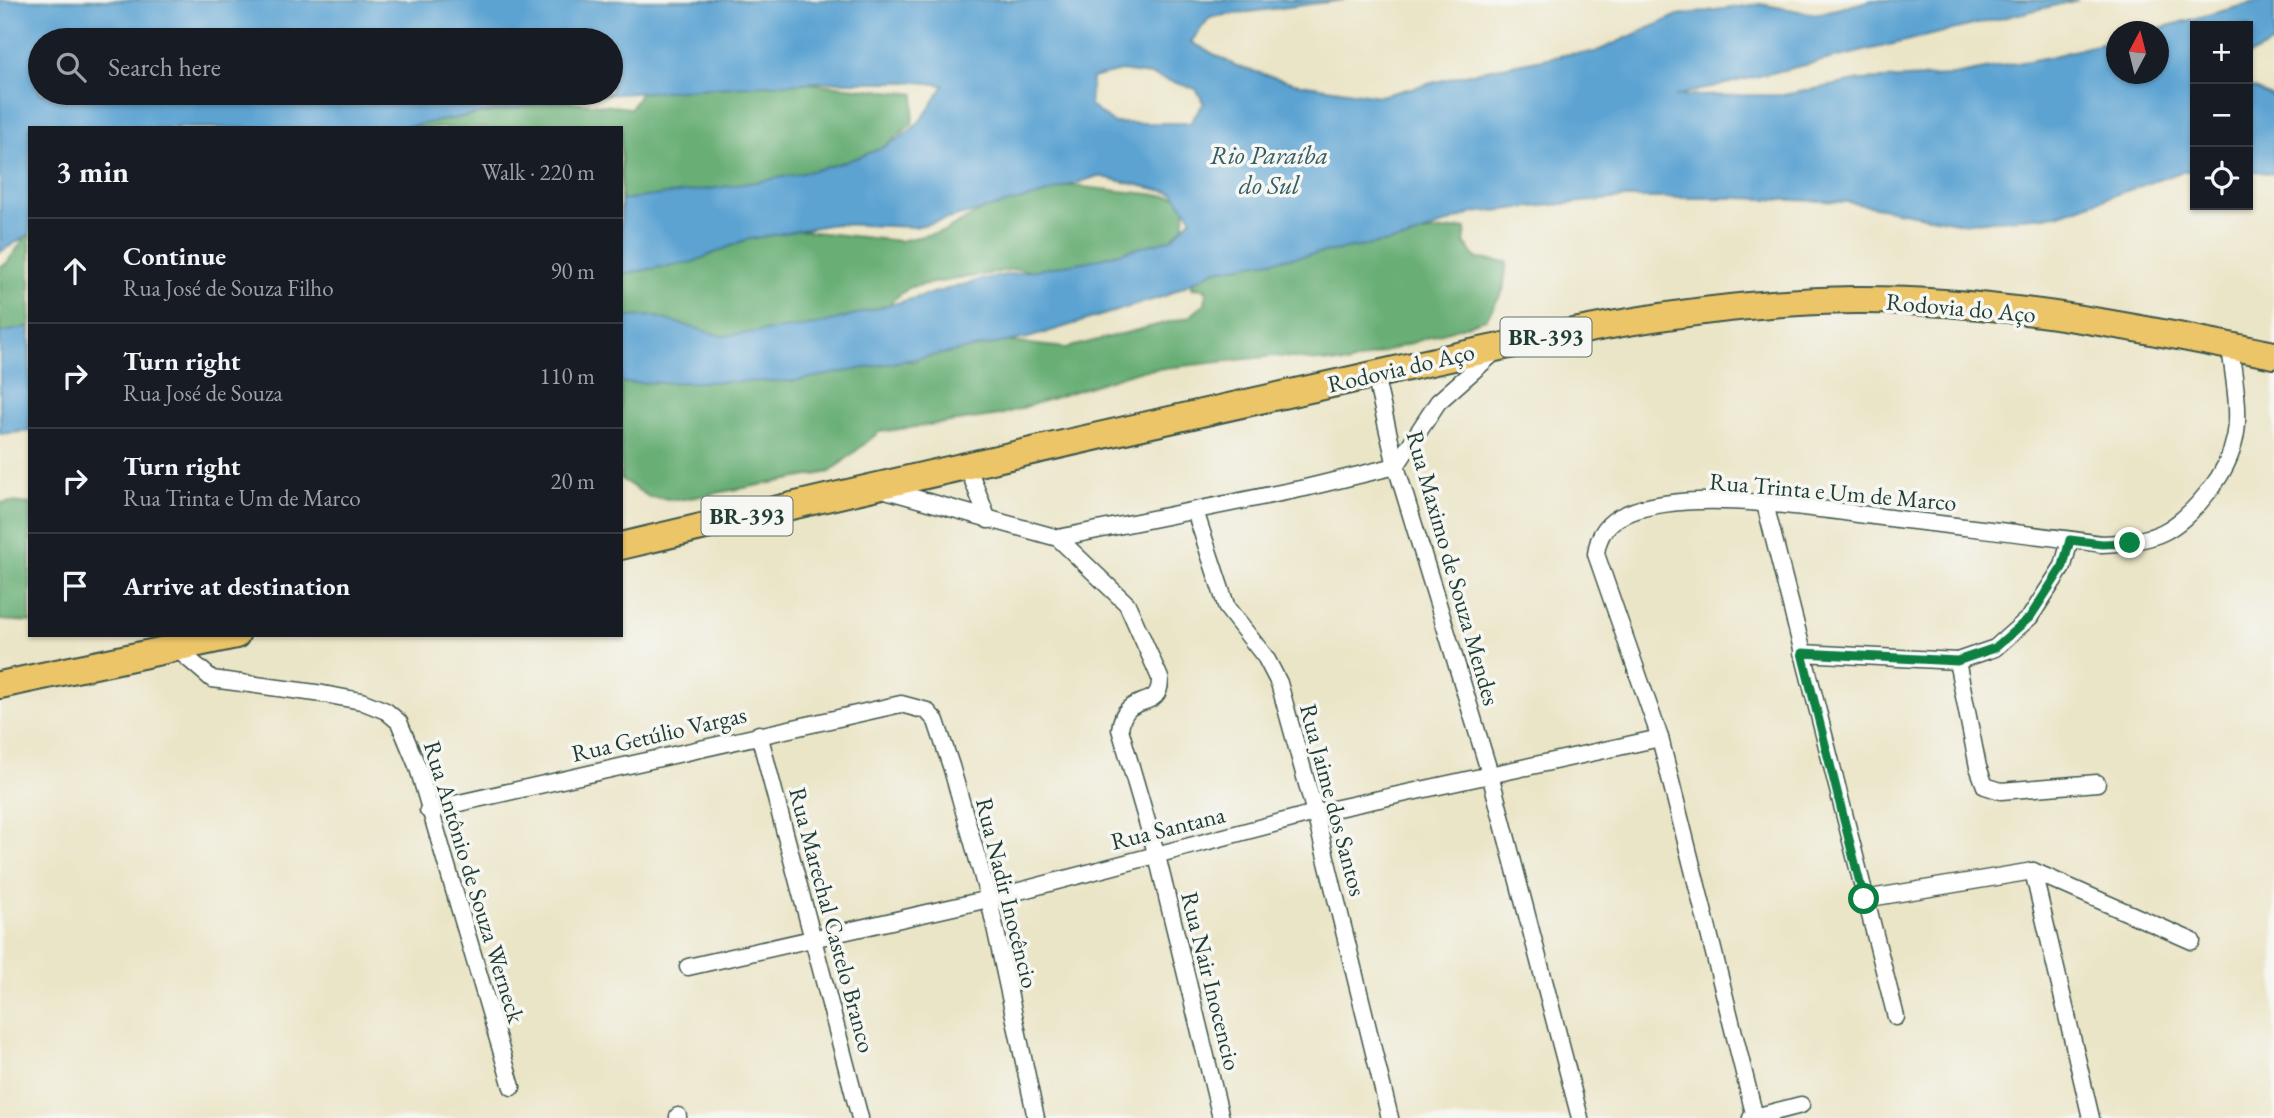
<!DOCTYPE html>
<meta charset="utf-8">
<style>
body{margin:0;font-family:"EB Garamond",serif;background:#242831;color:#f1f3f6}
.controls{position:absolute;right:21px;top:21px;display:grid;overflow:hidden;border-radius:0px;box-shadow:0 2px 5px #0004}
.controls button{width:63px;height:63px;display:grid;place-items:center;padding:0;border:0;border-bottom:2px solid #363941;background:#171b24;color:#f1f3f6;font:35px sans-serif}
.compass{position:absolute;left:2106px;top:21px;width:63px;height:63px;border-radius:50%;background:#171b24;box-shadow:0 2px 5px #0004;rotate:7deg}
.stop{position:absolute;width:21px;height:21px;margin:-16px;border:5px solid #0b8043;border-radius:50%;background:#fff}
.stop.end{background:#0b8043;border-color:#fff;box-shadow:0 2px 7px #0008}
.list{margin:0;padding:0;list-style:none}
h2{display:flex;justify-content:space-between;align-items:center;height:91px;margin:0;padding:0 28px;font-size:30px}
h2 small{font-size:23px;font-weight:400;color:#9ea1a6}
.list li{display:grid;grid-template-columns:46px 1fr auto;gap:21px;align-items:center;box-sizing:border-box;height:105px;padding:0 28px;border-top:2px solid #363941}
.list b{display:block;font-size:26px;white-space:nowrap}
.list p{margin:0;font-size:23px;white-space:nowrap;color:#9ea1a6}
.list em{font-size:23px;font-style:normal;color:#9ea1a6}
.icon{flex:none;width:38px;height:38px;fill:none;stroke:currentColor;stroke-width:2;stroke-linecap:round;stroke-linejoin:round}
.map{position:relative;flex:none;width:2274px;height:1118px;overflow:hidden}
.search{position:absolute;background:#171b24;box-shadow:0 2px 5px #0004;left:28px;top:28px;width:595px;height:77px;display:flex;align-items:center;gap:18px;box-sizing:border-box;padding:0 24px;border-radius:38px;color:#9ea1a6;font-size:26px}
.panel{position:absolute;background:#171b24;box-shadow:0 2px 5px #0004;left:28px;top:126px;width:595px;height:511px;border-radius:0px}
.map>svg:first-child{display:block}
</style>
<div class="map">
<svg width="2274" height="1118" viewBox="0 0 2274 1118">
<rect width="100%" height="100%" fill="#f6f6f2"/>
<filter id="ink" filterUnits="userSpaceOnUse"><feTurbulence type="fractalNoise" baseFrequency=".0143" numOctaves="2"/><feDisplacementMap in="SourceGraphic" scale="14" xChannelSelector="R" yChannelSelector="G"/><feConvolveMatrix kernelMatrix="1 2 1 2 8 2 1 2 1" color-interpolation-filters="sRGB"/></filter>
<filter id="wash" filterUnits="userSpaceOnUse"><feTurbulence type="fractalNoise" baseFrequency=".00686" numOctaves="4" result="noise"/><feDisplacementMap in="SourceGraphic" scale="28" xChannelSelector="R" yChannelSelector="G"/><feGaussianBlur stdDeviation="1.57" result="paint"/><feColorMatrix in="noise" values="0 0 0 0 0 0 0 0 0 0 0 0 0 0 0 0 0 1.4 0 .05"/><feComposite in="paint" operator="in"/></filter>
<g filter="url(#wash)">
<rect width="100%" height="100%" fill="#ebe5c7"/>
<g fill="#68ae74" stroke="#447654" stroke-width="2">
<polygon points="768,79 915,94 912,124 831,189 767,227 900,241 945,231 1009,194 1054,184 1186,198 1182,242 1119,280 1016,269 910,287 893,300 875,328 887,359 916,362 918,347 964,337 1066,348 1189,317 1205,304 1206,289 1192,288 1195,258 1466,228 1464,243 1477,259 1507,262 1503,291 1486,319 1347,364 1274,356 1138,371 1000,415 879,432 830,472 679,500 649,497 621,479 621,128 367,128 543,99 631,108 649,80"/>
<polygon points="30,231 30,338 0,338 0,266 6,264"/>
<polygon points="10,502 30,504 30,622 0,620 0,503"/>
</g>
<g fill="#5ba3d2" stroke="#3d7083" stroke-width="2" fill-rule="evenodd">
<path d="M0,0H1344L1210,17L1191,42L1236,66L1294,83L1379,96L1481,71L1569,54L1595,52L1678,15L1760,4L1816,14L1873,0H2078L1675,96L1783,95L1861,80L1948,76L2049,57L2116,40V74H2158V32L2149,31L2262,0H2274V43L2248,56V26H2195V171L2181,172L2057,215L1963,223L1847,202L1737,198H1623L1472,213L1407,239L1216,270L1165,296L1028,338L795,381L621,383V317L653,316L722,336L816,325L988,278L1089,261L1171,239L1192,218L1173,193L1098,176L1038,196L915,227L834,224L745,240L693,262L621,274V200C696,190 863,177 916,125C927,115 935,98 944,85L920,82H817L584,96L399,128H30V234L0,252ZM611,40V93H40V40ZM1121,71L1150,75L1196,89L1204,103L1190,123H1114L1090,106L1092,78Z"/>
<polygon points="2248,86 2274,97 2274,174 2248,170"/>
<polygon points="30,326 30,431 0,434 0,333"/>
</g>
</g>
<g filter="url(#ink)">
<g fill="none" stroke-linecap="round" stroke-linejoin="round">
<g stroke="#3e564a" stroke-width="19">
<g id="minor">
<polyline points="1375,375 1396,466 1490,774 1580,1118"/>
<polyline points="967,465 988,520"/>
<polyline points="882,489 1058,538 1305,488 1396,466 1438,402 1497,350"/>
<polyline points="1765,504 1896,1017"/>
<polyline points="1195,511 1227,608 1266,658 1279,683 1315,813 1390,1118"/>
<path d="M1058,538L1127,604L1160,678C1161,715 1125,688 1120,729L1157,856L1221,1118"/>
<polyline points="177,649 212,679 323,694 361,701 386,711 399,722 418,768 512,1087"/>
<polyline points="1802,653 1957,661 1995,648 2030,617 2063,566 2070,540"/>
<polyline points="1957,661 1978,767 1985,786 2001,791 2097,783"/>
<polyline points="759,734 860,1118"/>
<polyline points="428,810 901,704 927,711 936,721 951,766 989,899 1036,1118"/>
<polyline points="2033,871 2091,1118"/>
<polyline points="1864,899 2033,871 2192,941"/>
<polyline points="688,967 989,899 1315,813 1660,738"/>
<polyline points="678,1116 678,1118"/>
<path d="M1755,1117L1660,738L1596,554C1598,535 1608,521 1626,514C1690,486 1821,510 1890,518C1961,527 2032,534 2102,544C2154,542 2176,533 2209,491C2221,476 2231,458 2235,438C2241,410 2233,375 2230,346"/>
<polyline points="1751,1118 1801,1105"/>
</g>
</g>
<g stroke="#3e564a" stroke-width="30">
<g id="trunk">
<path d="M621,546C852,491 1083,439 1314,388C1492,349 1672,302 1855,300C1996,299 2137,327 2274,355"/>
<polyline points="0,685 236,635"/>
</g>
</g>
<use href="#minor" stroke="#fff" stroke-width="16"/>
<use href="#trunk" stroke="#edc569" stroke-width="26"/>
</g>
</g>
<g fill="none" stroke-linecap="round" stroke-linejoin="round" filter="url(#ink)">
<polyline stroke="#0b8043" stroke-width="9" points="1864,899 1802,653 1957,661 1995,648 2030,617 2063,566 2070,540 2102,544 2130,543"/>
</g>
<g text-anchor="middle" stroke-width="7" stroke-linejoin="round" paint-order="stroke">
<g fill="#f6f6f2" stroke="#60746d" stroke-width="2">
<rect x="1500.5" y="317.5" width="91" height="39" rx="5"/>
<rect x="701.5" y="496.5" width="91" height="39" rx="5"/>
</g>
<g font-size="23" font-weight="bold" fill="#1f3d34">
<text x="1546" y="345">BR-393</text>
<text x="747" y="524">BR-393</text>
</g>
<g font-size="24" fill="#1f3d34" stroke="#f6f6f2">
<text transform="translate(1961 308) rotate(5)" y="8">Rodovia do Aço</text>
<text transform="translate(1401 368) rotate(-13)" y="8">Rodovia do Aço</text>
<text transform="translate(1833 492) rotate(5)" y="8">Rua Trinta e Um de Marco</text>
<text transform="translate(1453 568) rotate(74)" y="8">Rua Maximo de Souza Mendes</text>
<text transform="translate(659 734) rotate(-13)" y="8">Rua Getúlio Vargas</text>
<text transform="translate(1333 800) rotate(75)" y="8">Rua Jaime dos Santos</text>
<text transform="translate(1168 828) rotate(-14)" y="8">Rua Santana</text>
<text transform="translate(474 882) rotate(73)" y="8">Rua Antônio de Souza Werneck</text>
<text transform="translate(1007 893) rotate(76)" y="8">Rua Nadir Inocêncio</text>
<text transform="translate(832 920) rotate(75)" y="8">Rua Marechal Castelo Branco</text>
<text transform="translate(1211 981) rotate(76)" y="8">Rua Nair Inocencio</text>
</g>
<g font-size="26" font-style="italic" fill="#315c63" stroke="#f6f6f2">
<text x="1269" y="164">Rio Paraíba<tspan x="1269" dy="30">do Sul</tspan></text>
</g>
</g>
</svg>
<div class="controls">
<button>+</button>
<button>−</button>
<button><svg class="icon" aria-label="locate" viewBox="0 0 24 24"><circle cx="12" cy="12" r="6"/><path d="M12 2v4M12 18v4M2 12h4M18 12h4"/></svg></button>
</div>
<svg class="compass" viewBox="-18 -18 36 36"><path d="M0-13l5 13h-10z" fill="#e53935"/><path d="M0 13l5-13h-10z" fill="#9ea1a6"/></svg>
<div class="stop" style="left:1864px;top:899px"></div>
<div class="stop end" style="left:2130px;top:543px"></div>
<div class="search"><svg class="icon" aria-label="search" viewBox="0 0 24 24"><circle cx="10" cy="10" r="6"/><path d="M15 15l6 6"/></svg>Search here</div>
<section class="panel">
<h2>3 min<small>Walk · 220 m</small></h2>
<ul class="list">
<li><svg class="icon" aria-label="ahead" viewBox="0 0 24 24"><path d="M12 20V5M6 11l6-6 6 6"/></svg><div><b>Continue</b><p>Rua José de Souza Filho</p></div><em>90 m</em></li>
<li><svg class="icon" aria-label="right" viewBox="0 0 24 24"><path d="M7 20v-9h11M14 6l5 5-5 5"/></svg><div><b>Turn right</b><p>Rua José de Souza</p></div><em>110 m</em></li>
<li><svg class="icon" aria-label="right" viewBox="0 0 24 24"><path d="M7 20v-9h11M14 6l5 5-5 5"/></svg><div><b>Turn right</b><p>Rua Trinta e Um de Marco</p></div><em>20 m</em></li>
<li><svg class="icon" aria-label="arrive" viewBox="0 0 24 24"><path d="M6 21V4h12l-3 4 3 4H6"/></svg><div><b>Arrive at destination</b></div></li>
</ul>
</section>
</div>
